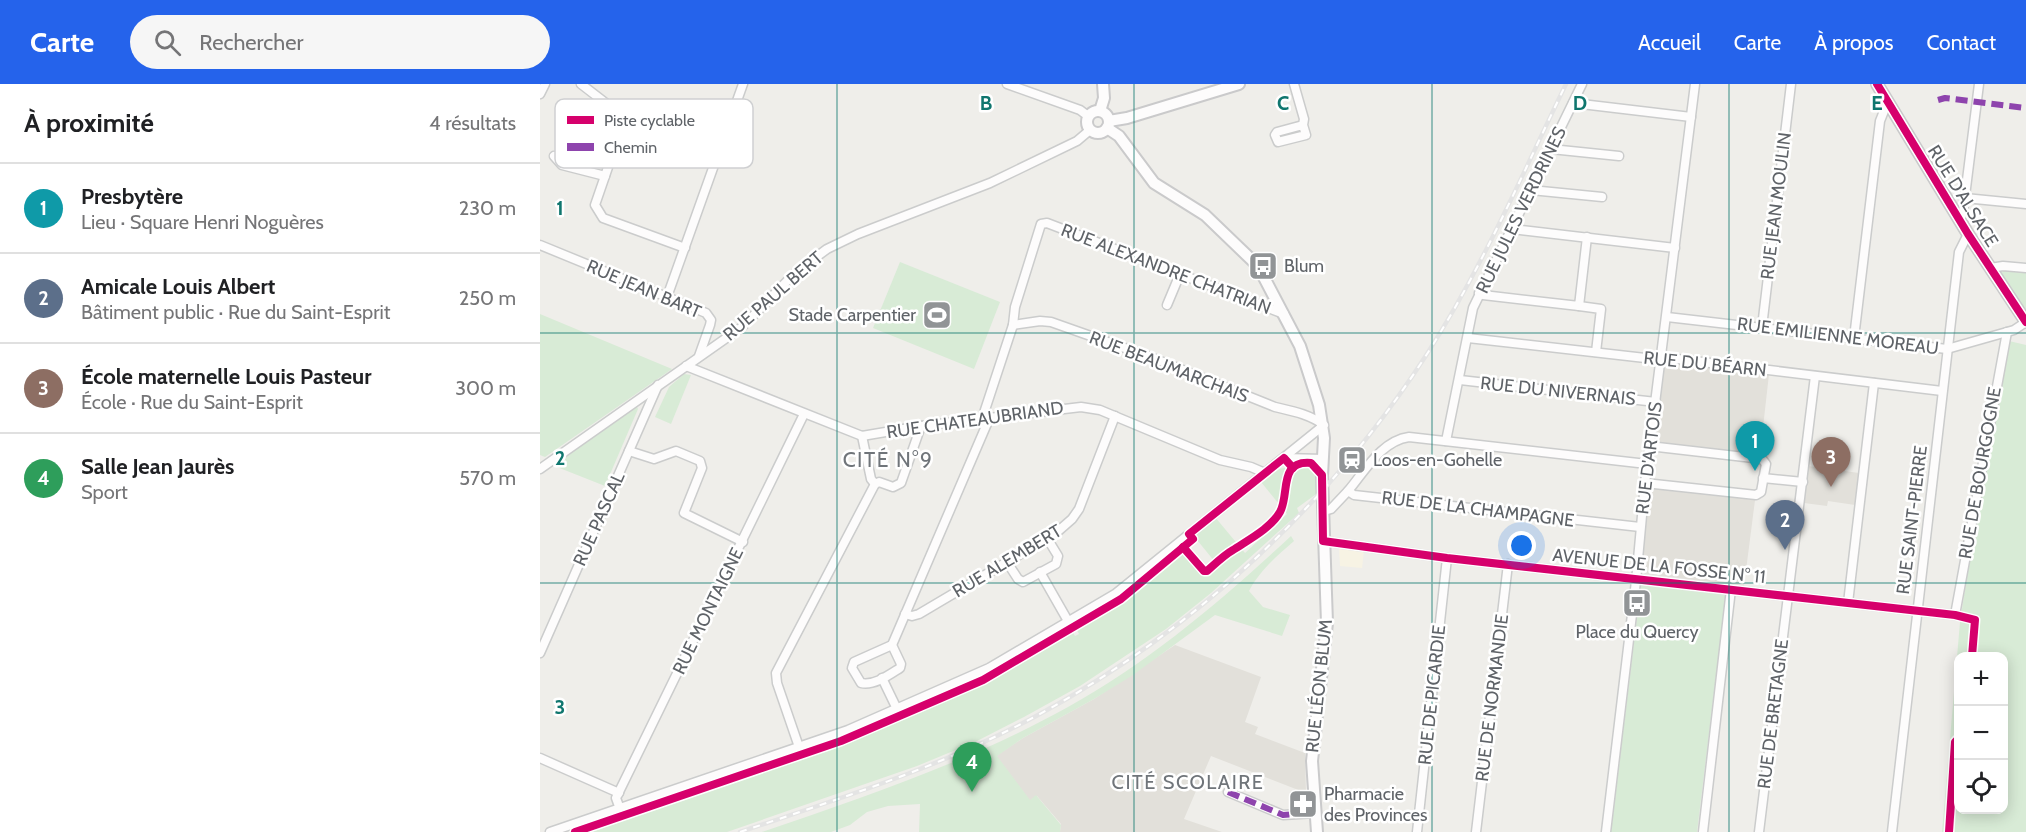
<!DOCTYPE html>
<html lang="fr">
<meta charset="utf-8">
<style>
body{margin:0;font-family:Cabin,sans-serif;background:#f6f6f6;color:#202124}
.controls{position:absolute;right:18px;bottom:18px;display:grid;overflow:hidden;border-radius:12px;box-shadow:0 3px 15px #0003}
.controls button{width:54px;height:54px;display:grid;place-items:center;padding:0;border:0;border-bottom:2px solid #e0e0e0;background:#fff;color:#202124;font:30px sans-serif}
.you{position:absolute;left:982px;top:462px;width:21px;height:21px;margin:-15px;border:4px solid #fff;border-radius:50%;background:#1a73e8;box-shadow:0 0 0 9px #1a73e833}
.badge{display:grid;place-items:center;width:39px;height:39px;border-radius:50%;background:#2563eb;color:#fff;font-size:20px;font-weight:700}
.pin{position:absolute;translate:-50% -50px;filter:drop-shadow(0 2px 3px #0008)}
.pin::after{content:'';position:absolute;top:32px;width:21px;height:18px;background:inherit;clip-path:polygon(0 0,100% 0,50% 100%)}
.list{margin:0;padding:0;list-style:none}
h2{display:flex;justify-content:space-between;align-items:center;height:78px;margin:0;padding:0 24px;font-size:26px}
h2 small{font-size:20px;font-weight:400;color:#757577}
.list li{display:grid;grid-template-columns:39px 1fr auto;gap:18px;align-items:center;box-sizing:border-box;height:90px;padding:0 24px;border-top:2px solid #e0e0e0}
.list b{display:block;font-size:22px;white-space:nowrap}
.list p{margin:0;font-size:20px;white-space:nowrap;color:#757577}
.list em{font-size:20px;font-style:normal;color:#757577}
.icon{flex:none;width:33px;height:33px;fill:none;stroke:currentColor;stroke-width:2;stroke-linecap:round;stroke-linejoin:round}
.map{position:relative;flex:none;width:1486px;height:748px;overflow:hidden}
header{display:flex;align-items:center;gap:36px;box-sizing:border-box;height:84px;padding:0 30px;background:#2563eb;color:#fff}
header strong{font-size:28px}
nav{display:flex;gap:33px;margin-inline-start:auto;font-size:21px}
.search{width:420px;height:54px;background:#f6f6f6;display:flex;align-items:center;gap:15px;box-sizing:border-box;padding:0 21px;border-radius:33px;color:#757577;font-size:22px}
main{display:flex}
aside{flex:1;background:#fff}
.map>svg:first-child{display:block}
</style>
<header>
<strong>Carte</strong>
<div class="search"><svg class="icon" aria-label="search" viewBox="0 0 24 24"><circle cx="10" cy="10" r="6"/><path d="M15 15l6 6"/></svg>Rechercher</div>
<nav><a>Accueil</a><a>Carte</a><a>À propos</a><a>Contact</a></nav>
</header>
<main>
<aside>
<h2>À proximité<small>4 résultats</small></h2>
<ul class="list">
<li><span class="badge" style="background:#0f9aa8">1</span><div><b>Presbytère</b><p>Lieu · Square Henri Noguères</p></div><em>230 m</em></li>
<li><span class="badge" style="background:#5c6f8a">2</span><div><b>Amicale Louis Albert</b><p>Bâtiment public · Rue du Saint-Esprit</p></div><em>250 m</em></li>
<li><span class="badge" style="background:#8d6e63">3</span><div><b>École maternelle Louis Pasteur</b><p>École · Rue du Saint-Esprit</p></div><em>300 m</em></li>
<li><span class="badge" style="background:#2e9e5b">4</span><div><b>Salle Jean Jaurès</b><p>Sport</p></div><em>570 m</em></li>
</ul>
</aside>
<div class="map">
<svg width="1486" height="748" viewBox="0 0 1486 748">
<rect width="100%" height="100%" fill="#efeeea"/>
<polygon fill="#f7f3e4" points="799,464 824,467 822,484 800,482"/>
<g fill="#e2e0da">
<polygon points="1130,279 1229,290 1220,370 1121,359 1116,353 1123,283"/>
<polygon points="1268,382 1319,389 1315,421 1288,417 1287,422 1264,419"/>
<polygon points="1115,404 1215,416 1204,502 1105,490 1101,485 1109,409"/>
<polygon points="635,561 721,593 705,638 718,643 715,650 765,669 766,709 671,672 644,735 682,748 520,748 521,740 497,712 490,717 456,672 483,654 554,615"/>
</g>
<g fill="#d8ebd6" fill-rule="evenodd">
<polygon points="360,178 460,218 434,285 333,244"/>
<polygon points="1465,186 1486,188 1486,227 1461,189"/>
<polygon points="0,230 132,285 5,373 0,371"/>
<path d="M1469,257L1486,261V748H1402L1420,538L1429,479ZM1418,572H1464V726H1418Z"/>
<polygon points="144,290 151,291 131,340 115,333 129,303"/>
<polygon points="97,323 98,325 65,402 17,383 18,378"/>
<polygon points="768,380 778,388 779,408 757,424 759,429 671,509 626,545 540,602 484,633 435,658 377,682 187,748 39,748 306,657 440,600 532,547 535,552 539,550 536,544 579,519 646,463 665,486 675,478 653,451 675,433 705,469 747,430 721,398 738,385"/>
<path d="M751,452L754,457C737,472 720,486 709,507L723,523L750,531L742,552L675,531L593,591L554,615L483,654L457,672L490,716L496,711L521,741L520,748H379L380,720L348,722L327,728L310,741L291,748H222C327,712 431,677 528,623C611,577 682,516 751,452Z"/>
<polygon points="1101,500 1186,510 1157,748 1071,748"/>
</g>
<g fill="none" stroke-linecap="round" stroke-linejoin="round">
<g stroke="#cbcccc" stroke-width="11">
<g id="street">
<polyline points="41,0 85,34 55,121 63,134 145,164"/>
<polyline points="467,0 540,26 548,32"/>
<polyline points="754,0 764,35 763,41 766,51 738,58 735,51 737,48 763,41"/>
<polyline points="0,10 5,0"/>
<polyline points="1033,19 1151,33"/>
<polyline points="1011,65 1079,72"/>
<polyline points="14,72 22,81 65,92"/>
<polyline points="991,106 1062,113"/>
<polyline points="1425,114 1486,120"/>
<polyline points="1420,137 1423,128 1439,0"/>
<polyline points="972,145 1135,164"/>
<polyline points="0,161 166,229 171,236 170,241 159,272"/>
<polyline points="1450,184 1463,182 1486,184"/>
<polyline points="939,209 943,211 1039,222 1047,153"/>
<polyline points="127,213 203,0"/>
<polyline points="627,221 640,190"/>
<polyline points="1039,222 1061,225 1056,268"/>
<polyline points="1127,233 1407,265 1474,246 1486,238"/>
<polyline points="1222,243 1251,0"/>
<polyline points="928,254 1114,275 1121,273 1402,307"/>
<polyline points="1314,254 1340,37 1346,22 1349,20"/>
<polyline points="146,282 322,352 381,342 541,323 560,326 680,376 711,383 725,389"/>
<polyline points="920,296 1116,318"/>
<polyline points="442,335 473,241 475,223 501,140 507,139 744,230"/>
<polyline points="322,352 331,395 335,400"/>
<polyline points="906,357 933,224 1042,0"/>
<polyline points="89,367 114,375 136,367 160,377 162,384 144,429 203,458"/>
<polyline points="744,374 783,375"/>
<polyline points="0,385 202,243 256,188 287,165 318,150 450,99 537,57 550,46"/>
<polyline points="1223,394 1263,398"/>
<polyline points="1105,399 1216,411 1221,408 1226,380 1222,375 1109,362"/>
<polyline points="335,400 339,398 353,403 361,399 381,342"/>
<path d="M808,407C825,387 841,357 869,353L1107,380"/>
<polyline points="784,427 791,425 808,407 814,411 1100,443"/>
<polyline points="783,457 907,474 1415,531 1467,248"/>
<polyline points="467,478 478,495 483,498 516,480 518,472 507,454"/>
<polyline points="500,488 528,537"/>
<polyline points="1308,519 1334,299"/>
<polyline points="365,530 372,532 379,530 516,449 532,435 539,425 575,332"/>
<polyline points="352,561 449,335"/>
<path d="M352,561L361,580L360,584C349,591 334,602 321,599L312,584L314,578Z"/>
<polyline points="0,569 118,301"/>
<polyline points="342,594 357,625"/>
<polyline points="259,663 237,599 236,589 335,400"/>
<polyline points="0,674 79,709"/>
<polyline points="688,708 743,731 775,729"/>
<polyline points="80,725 76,714 264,330"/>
<path d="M10,748L308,646L449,584L575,510L784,341C769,330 752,327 735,323L613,274L511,238L500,237L473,241"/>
<polyline points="877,748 907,474"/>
<polyline points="936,748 968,480"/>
<polyline points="1066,748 1096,497 1105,399 1155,0"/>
<polyline points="1163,748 1191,505"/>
<polyline points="1219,748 1275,292"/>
<polyline points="1352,748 1419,168 1428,150"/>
</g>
</g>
<g stroke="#cacacb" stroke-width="14">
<g id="secondary">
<polyline points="1337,0 1428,150 1486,238"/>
<polyline points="560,27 564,14 563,0"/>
<circle cx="558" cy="38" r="11"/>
<polyline points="569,37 587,34 699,0"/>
<polyline points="567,44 579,52 614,99 665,131 718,182 760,262 779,321 784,354 782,391 787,539 772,677 777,748"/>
</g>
</g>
<use href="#street" stroke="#fdfcfc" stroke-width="8"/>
<use href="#secondary" stroke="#fdfcfc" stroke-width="10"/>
<g stroke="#e4e4e4" stroke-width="4.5">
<path id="rail" d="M200,748C301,714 404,682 498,631C655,546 791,419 887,270C942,184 982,91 1026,0"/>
</g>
<use href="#rail" stroke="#fff" stroke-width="2" stroke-dasharray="7" stroke-linecap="butt"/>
<g stroke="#8e44ad" stroke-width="6" stroke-dasharray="12 6" stroke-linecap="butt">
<polyline points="1398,16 1405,14 1486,24"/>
<polyline points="688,708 743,731 775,729"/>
</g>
<g stroke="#fff" stroke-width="11">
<g id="cycleway">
<polyline points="1337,0 1428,150 1486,238"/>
<path d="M643,463L664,487H667C675,480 684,471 693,466C708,456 731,444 740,428C750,410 738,376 771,379L782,391L783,457L907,474L1415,531L1435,536L1432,572"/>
<polyline points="35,748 301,657 443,596 581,515 653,455 649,450 744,374 753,384"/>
<polyline points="1409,748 1415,658 1418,655"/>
</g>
</g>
<use href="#cycleway" stroke="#d6006c" stroke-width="8"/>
</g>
<path fill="none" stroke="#0f766e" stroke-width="1.5" stroke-opacity="0.55" d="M297,0V748M594,0V748M892,0V748M1189,0V748M0,249H1486M0,499H1486"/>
<defs>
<g id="bus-square" transform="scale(1.5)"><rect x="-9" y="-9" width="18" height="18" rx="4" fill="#919496" stroke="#fff"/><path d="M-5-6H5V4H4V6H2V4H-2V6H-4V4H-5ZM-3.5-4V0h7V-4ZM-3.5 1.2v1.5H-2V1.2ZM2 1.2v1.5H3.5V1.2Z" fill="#fff"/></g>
<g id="stadium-square" transform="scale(1.5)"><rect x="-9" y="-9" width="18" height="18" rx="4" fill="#919496" stroke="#fff"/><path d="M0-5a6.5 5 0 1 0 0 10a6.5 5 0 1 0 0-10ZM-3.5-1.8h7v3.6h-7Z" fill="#fff"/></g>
<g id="station-square" transform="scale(1.5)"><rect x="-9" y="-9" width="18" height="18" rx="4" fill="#919496" stroke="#fff"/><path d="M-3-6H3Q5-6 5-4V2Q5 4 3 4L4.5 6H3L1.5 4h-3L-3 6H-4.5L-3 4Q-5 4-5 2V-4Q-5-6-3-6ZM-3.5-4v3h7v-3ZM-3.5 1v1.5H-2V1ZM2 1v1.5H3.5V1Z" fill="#fff"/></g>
<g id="pharmacy-square" transform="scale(1.5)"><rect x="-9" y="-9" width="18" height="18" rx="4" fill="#919496" stroke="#fff"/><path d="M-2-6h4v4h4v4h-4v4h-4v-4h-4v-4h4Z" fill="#fff"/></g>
</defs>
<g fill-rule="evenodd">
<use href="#bus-square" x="723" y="182"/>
<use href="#stadium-square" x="397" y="231"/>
<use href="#station-square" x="812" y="376"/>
<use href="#bus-square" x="1097" y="519"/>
<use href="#pharmacy-square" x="763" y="720"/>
</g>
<g text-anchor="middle" stroke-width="5" stroke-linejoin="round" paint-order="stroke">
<g font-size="18" fill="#5f6368" stroke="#fff">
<text transform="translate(1423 112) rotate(58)" y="6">RUE D'ALSACE</text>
<text transform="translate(1236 122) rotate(-83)" y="6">RUE JEAN MOULIN</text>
<text transform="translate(981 126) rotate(-64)" y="6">RUE JULES VERDRINES</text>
<text transform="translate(626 185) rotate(21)" y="6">RUE ALEXANDRE CHATRIAN</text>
<text transform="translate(104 205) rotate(23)" y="6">RUE JEAN BART</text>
<text transform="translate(233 212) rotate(-41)" y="6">RUE PAUL BERT</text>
<text transform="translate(1298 252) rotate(7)" y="6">RUE EMILIENNE MOREAU</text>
<text transform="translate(1165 280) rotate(6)" y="6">RUE DU BÉARN</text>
<text transform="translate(629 283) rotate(21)" y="6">RUE BEAUMARCHAIS</text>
<text transform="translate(1018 307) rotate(6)" y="6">RUE DU NIVERNAIS</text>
<text transform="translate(435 336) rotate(-8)" y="6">RUE CHATEAUBRIAND</text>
<text transform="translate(1109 374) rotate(-83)" y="6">RUE D'ARTOIS</text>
<text transform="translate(1440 389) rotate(-80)" y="6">RUE DE BOURGOGNE</text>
<text transform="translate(938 425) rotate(7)" y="6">RUE DE LA CHAMPAGNE</text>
<text transform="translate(59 435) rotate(-66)" y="6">RUE PASCAL</text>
<text transform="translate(1372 436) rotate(-83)" y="6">RUE SAINT-PIERRE</text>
<text transform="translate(467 477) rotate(-31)" y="6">RUE ALEMBERT</text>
<text transform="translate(1119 482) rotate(6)" y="6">AVENUE DE LA FOSSE N° 11</text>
<text transform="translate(168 527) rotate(-64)" y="6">RUE MONTAIGNE</text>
<text transform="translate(779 602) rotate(-84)" y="6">RUE LÉON BLUM</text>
<text transform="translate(892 611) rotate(-84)" y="6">RUE DE PICARDIE</text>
<text transform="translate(952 614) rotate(-83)" y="6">RUE DE NORMANDIE</text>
<text transform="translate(1233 630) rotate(-83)" y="6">RUE DE BRETAGNE</text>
</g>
<g font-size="18" fill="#5f6368" stroke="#fff" text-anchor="start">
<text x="744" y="188">Blum</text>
<text x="376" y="237" text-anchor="end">Stade Carpentier</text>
<text x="833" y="382">Loos-en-Gohelle</text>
<text x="1097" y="554" text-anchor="middle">Place du Quercy</text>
<text x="784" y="716">Pharmacie<tspan x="784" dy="21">des Provinces</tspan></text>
</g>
<g font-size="20" letter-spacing="1.5" fill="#70757a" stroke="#fff">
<text x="648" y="705">CITÉ SCOLAIRE</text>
</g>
<g font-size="21" letter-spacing="1.5" fill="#70757a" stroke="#fff">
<text x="348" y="383">CITÉ N°9</text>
</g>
</g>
<rect x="15" y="15" width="198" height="69" rx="9" fill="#fff" stroke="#cfd0d2" stroke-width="1.5"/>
<rect x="27" y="32" width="27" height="8" fill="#d6006c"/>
<rect x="27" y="59" width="27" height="8" fill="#8e44ad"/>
<g font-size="16" fill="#5f6368">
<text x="64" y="42">Piste cyclable</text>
<text x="64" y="69">Chemin</text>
</g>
<g font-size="20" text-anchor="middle" font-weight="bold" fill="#0f766e" stroke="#fff" stroke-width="5" stroke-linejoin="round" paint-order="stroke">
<text x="446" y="26">B</text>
<text x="743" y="26">C</text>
<text x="1040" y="26">D</text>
<text x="1337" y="26">E</text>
<text x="20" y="131">1</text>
<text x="20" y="381">2</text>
<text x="20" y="630">3</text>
</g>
</svg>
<div class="controls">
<button>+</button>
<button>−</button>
<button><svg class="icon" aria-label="locate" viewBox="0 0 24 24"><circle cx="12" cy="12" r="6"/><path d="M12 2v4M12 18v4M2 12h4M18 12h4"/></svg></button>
</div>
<div class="you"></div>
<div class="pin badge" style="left:1215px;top:387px;background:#0f9aa8">1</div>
<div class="pin badge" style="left:1245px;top:466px;background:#5c6f8a">2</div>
<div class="pin badge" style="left:1291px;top:403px;background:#8d6e63">3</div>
<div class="pin badge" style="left:432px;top:708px;background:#2e9e5b">4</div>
</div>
</main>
